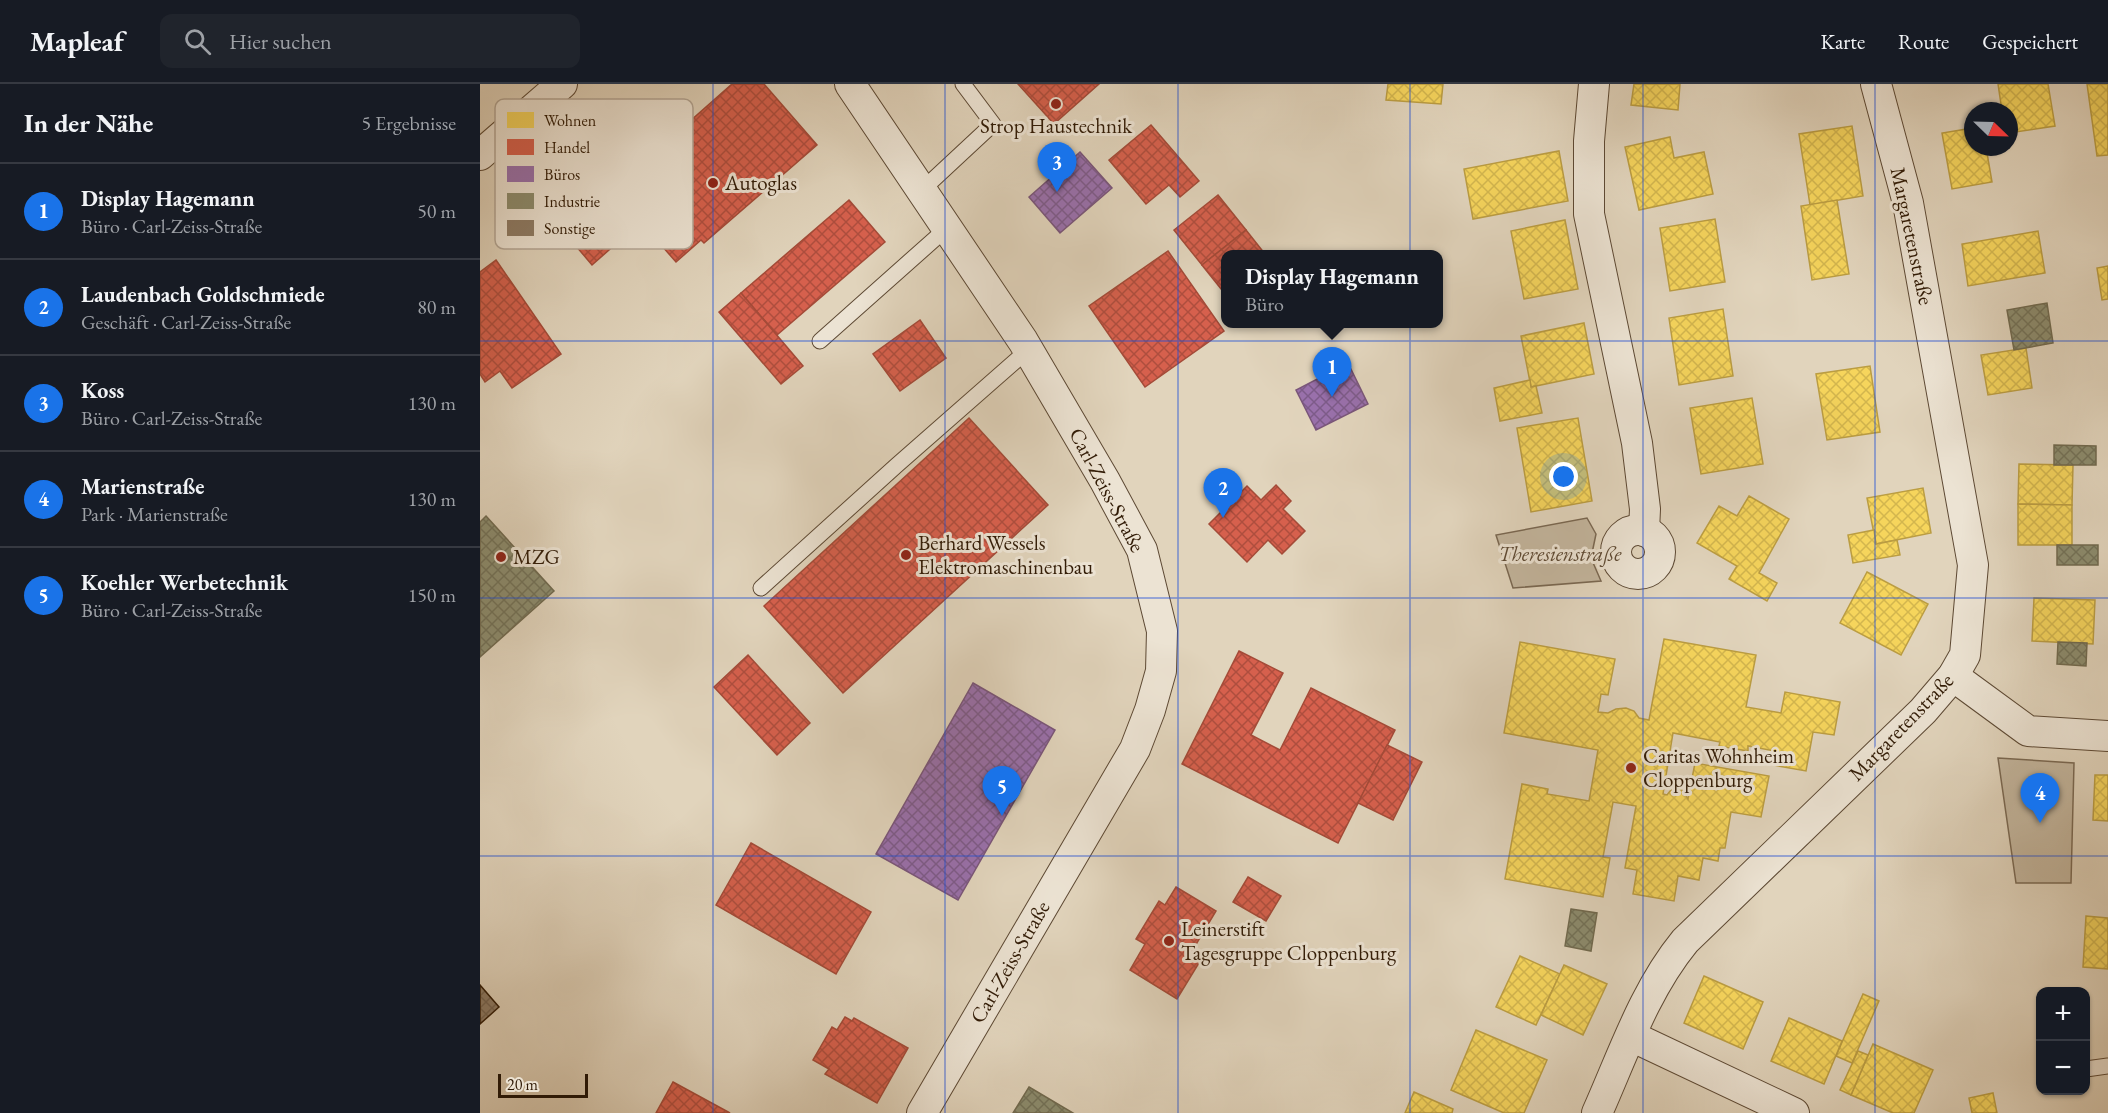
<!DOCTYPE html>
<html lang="de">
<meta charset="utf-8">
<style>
body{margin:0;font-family:"EB Garamond",serif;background:#20242c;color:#f1f3f6}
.controls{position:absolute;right:18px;bottom:18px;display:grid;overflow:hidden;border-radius:12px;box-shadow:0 2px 4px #0004}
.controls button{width:54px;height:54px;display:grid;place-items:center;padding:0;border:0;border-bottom:2px solid #363941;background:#171b24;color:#f1f3f6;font:30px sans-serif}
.compass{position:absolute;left:1484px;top:18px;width:54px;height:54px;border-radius:50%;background:#171b24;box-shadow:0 2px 4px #0004;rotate:113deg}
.scale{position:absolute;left:18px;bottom:15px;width:90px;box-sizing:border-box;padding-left:6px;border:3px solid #311b06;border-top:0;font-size:16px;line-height:21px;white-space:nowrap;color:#311b06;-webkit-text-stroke:4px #ece3d3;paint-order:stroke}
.you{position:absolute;left:1084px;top:393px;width:21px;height:21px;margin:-15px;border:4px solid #fff;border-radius:50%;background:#1a73e8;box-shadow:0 0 0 9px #1a73e833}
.badge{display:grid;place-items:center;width:39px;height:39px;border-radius:50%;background:#1a73e8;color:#fff;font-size:20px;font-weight:700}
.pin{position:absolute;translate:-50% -50px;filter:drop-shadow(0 2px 3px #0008)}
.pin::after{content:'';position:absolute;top:32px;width:21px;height:18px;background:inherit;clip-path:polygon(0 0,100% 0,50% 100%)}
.popup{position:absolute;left:741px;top:166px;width:222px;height:78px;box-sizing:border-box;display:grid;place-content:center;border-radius:12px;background:#171b24;filter:drop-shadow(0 2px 4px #0005);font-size:20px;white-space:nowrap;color:#9ea1a6}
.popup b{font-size:22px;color:#f1f3f6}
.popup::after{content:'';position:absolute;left:50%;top:100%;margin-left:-12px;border:12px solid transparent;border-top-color:#171b24}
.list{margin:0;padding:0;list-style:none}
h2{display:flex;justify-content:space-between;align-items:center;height:78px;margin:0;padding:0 24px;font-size:26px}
h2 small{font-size:20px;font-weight:400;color:#9ea1a6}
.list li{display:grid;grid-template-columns:39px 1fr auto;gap:18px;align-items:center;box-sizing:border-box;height:96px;padding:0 24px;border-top:2px solid #363941}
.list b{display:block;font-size:22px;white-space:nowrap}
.list p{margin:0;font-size:20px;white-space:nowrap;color:#9ea1a6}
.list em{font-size:20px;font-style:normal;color:#9ea1a6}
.icon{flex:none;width:33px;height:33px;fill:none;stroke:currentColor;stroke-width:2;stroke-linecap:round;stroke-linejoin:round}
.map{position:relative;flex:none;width:1628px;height:1029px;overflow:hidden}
header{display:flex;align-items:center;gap:36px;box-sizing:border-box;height:84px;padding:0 30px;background:#171b24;border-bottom:2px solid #363941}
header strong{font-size:28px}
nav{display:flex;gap:33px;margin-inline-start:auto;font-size:21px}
.search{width:420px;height:54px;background:#20242c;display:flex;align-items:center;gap:15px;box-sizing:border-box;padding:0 21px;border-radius:12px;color:#9ea1a6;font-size:22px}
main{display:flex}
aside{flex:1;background:#171b24}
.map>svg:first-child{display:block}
</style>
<header>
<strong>Mapleaf</strong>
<div class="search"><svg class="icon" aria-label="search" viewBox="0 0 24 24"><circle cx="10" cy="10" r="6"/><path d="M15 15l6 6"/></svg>Hier suchen</div>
<nav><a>Karte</a><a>Route</a><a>Gespeichert</a></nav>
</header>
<main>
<aside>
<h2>In der Nähe<small>5 Ergebnisse</small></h2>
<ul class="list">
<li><span class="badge">1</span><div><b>Display Hagemann</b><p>Büro · Carl-Zeiss-Straße</p></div><em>50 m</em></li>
<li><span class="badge">2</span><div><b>Laudenbach Goldschmiede</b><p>Geschäft · Carl-Zeiss-Straße</p></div><em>80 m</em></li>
<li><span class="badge">3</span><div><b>Koss</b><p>Büro · Carl-Zeiss-Straße</p></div><em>130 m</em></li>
<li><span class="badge">4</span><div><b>Marienstraße</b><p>Park · Marienstraße</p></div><em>130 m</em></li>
<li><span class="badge">5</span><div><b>Koehler Werbetechnik</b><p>Büro · Carl-Zeiss-Straße</p></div><em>150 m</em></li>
</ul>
</aside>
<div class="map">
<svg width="1628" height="1029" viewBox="0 0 1628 1029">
<defs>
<pattern id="homes-cross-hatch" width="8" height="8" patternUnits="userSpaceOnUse" patternTransform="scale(1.5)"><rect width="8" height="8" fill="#f6d55c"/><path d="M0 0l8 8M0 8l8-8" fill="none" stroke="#d3b64e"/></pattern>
<pattern id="shops-cross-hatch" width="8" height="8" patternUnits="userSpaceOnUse" patternTransform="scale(1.5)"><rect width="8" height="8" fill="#d6604d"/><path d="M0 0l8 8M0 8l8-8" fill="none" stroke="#ae4e3e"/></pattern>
<pattern id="offices-cross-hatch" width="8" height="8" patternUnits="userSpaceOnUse" patternTransform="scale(1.5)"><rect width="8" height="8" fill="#9970ab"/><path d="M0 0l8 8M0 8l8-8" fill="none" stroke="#7d5b89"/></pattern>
<pattern id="industry-cross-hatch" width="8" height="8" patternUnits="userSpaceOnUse" patternTransform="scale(1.5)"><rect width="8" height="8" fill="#8c8c6e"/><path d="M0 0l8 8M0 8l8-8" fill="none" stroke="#737258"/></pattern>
<pattern id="building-cross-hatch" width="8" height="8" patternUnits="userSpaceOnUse" patternTransform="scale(1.5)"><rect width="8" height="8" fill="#8d7b65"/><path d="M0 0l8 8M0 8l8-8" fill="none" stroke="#746451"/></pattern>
</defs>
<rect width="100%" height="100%" fill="#e1d4bc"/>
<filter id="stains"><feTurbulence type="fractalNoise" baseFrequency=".00333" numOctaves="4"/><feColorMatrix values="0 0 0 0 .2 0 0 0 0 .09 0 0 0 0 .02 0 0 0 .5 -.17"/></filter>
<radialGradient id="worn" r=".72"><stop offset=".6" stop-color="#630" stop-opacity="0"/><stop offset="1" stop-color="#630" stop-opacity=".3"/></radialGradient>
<g fill="#c3b59d" stroke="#7a6852" stroke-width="1.5">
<polygon points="1107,434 1116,450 1111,474 1121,497 1033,504 1016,451"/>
<polygon points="1518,674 1594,679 1591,799 1536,799"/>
</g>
<g fill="url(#homes-cross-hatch)" stroke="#bb9d42" stroke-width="1.5">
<polygon points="908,0 963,0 961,20 906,16"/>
<polygon points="1154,0 1200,0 1198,26 1151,21"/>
<polygon points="1518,0 1568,0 1575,42 1529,49 1529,27 1522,27"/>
<polygon points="1607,0 1628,0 1628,71 1617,72"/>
<polygon points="1372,42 1383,112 1330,121 1319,50"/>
<polygon points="1493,44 1493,63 1506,63 1512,98 1472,105 1462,49"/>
<polygon points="1190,53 1194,74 1224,68 1233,110 1159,126 1145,63"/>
<polygon points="1079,67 1088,117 993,135 984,85"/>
<polygon points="1357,116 1369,190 1332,196 1321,122"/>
<polygon points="1235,135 1245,198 1190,207 1180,144"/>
<polygon points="1085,136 1098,205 1044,215 1031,147"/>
<polygon points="1558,147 1565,189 1488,202 1482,160"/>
<polygon points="1628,182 1628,215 1622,216 1617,184"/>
<polygon points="1243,225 1253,292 1199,301 1189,234"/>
<polygon points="1104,239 1114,290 1051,303 1041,252"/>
<polygon points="1546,264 1552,304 1508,311 1501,271"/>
<polygon points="1390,282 1400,348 1347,356 1336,290"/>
<polygon points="1050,296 1051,303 1056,302 1062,329 1020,337 1014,304"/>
<polygon points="1272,314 1283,380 1221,390 1210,324"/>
<polygon points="1098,334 1112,417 1051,428 1037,344"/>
<polygon points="1539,380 1593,381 1592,421 1538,420"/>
<polygon points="1443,404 1451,449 1396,460 1387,414"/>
<polygon points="1269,412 1309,435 1279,489 1297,499 1287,517 1249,495 1257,482 1217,459 1239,422 1257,432"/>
<polygon points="1538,420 1592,421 1592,461 1538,461"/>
<polygon points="1394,446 1396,460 1417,456 1420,471 1373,479 1368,451"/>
<polygon points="1387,488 1448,520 1421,571 1360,539"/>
<polygon points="1554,514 1615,516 1613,560 1552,557"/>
<polygon points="1184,555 1276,571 1266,623 1301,629 1305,608 1360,618 1354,651 1333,648 1326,687 1293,681 1295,667 1268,662 1268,667 1239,662 1240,658 1193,649 1183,710 1187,711 1190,707 1197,704 1203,707 1208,715 1215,679 1289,692 1281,733 1251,728 1245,764 1240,764 1238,777 1223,774 1219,796 1198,792 1194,817 1153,810 1157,786 1145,784 1156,722 1133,718 1123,773 1130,774 1123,813 1025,795 1042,700 1068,705 1067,710 1109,717 1118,666 1024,649 1040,558 1135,575 1128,611 1121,610 1118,628 1128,629 1136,625 1146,624 1154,627 1159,634 1169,636"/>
<polygon points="1615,691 1628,691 1628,737 1613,736"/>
<polygon points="1606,832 1628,834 1628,885 1603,883"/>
<polygon points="1040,872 1080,890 1056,941 1016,923"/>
<polygon points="1084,881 1127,900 1103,951 1061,931"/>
<polygon points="1224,892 1283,918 1263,965 1204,939"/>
<polygon points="1383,910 1399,917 1372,979 1356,972"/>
<polygon points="1309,934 1362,957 1344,1000 1291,977"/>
<polygon points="996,946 1067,976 1044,1029 1024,1029 971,1006"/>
<polygon points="1393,960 1453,986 1434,1029 1413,1029 1371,1011"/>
<polygon points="1378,967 1388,971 1371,1011 1360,1006"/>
<polygon points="934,1008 973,1025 972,1029 925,1029"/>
<polygon points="1513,1009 1517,1029 1492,1029 1489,1014"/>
</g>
<g fill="url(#shops-cross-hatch)" stroke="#a44b38" stroke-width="1.5">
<polygon points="252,0 284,0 337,61 224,159 221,156 196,178 161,138 187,116 158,83"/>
<polygon points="538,0 619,0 574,40"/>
<polygon points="671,41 719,97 700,113 689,101 666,120 629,76"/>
<polygon points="113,79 132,101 124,108 155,143 112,181 80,143 71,151 53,129 62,121 59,118 102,81 105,86"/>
<polygon points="738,111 766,146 722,181 694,146"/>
<polygon points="369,116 405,158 297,251 261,209"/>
<polygon points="766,146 785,170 746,170 746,211 722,181"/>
<polygon points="688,167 744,247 665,303 609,222"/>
<polygon points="16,176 81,270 32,304 20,287 5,298 0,290 0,188"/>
<polygon points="261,209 323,282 301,300 239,228"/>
<polygon points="440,236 466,274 420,307 393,270"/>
<polygon points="489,334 568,421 363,609 284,522"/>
<polygon points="796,401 811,417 803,425 825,447 802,470 788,456 767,478 729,440 767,402 781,416"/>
<polygon points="759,567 803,589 771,651 800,666 831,604 915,646 858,759 702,680"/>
<polygon points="268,571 330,639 297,671 234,603"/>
<polygon points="907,661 942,678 913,736 878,719"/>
<polygon points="271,759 391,828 356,890 236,821"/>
<polygon points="768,793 801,812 786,837 753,818"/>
<polygon points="696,803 736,827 712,867 722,874 697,915 650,886 665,860 656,855 679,817 685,821"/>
<polygon points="365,933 372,937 374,934 428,964 397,1019 345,990 349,985 333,976 352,943 357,946"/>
<polygon points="193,998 250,1029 176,1029"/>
</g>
<g fill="url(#offices-cross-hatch)" stroke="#7a567a" stroke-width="1.5">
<polygon points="600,68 632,104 580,149 549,113"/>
<polygon points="868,279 888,320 836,346 816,306"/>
<polygon points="493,599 575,646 478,816 396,770"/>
</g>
<g fill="url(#industry-cross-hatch)" stroke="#716a4f" stroke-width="1.5">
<polygon points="1567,219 1573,259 1534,266 1527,226"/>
<polygon points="1574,361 1616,362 1616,381 1574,381"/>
<polygon points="6,432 74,507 0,573 0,438"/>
<rect x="1577" y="461" width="41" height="20"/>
<polygon points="1578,558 1607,559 1606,582 1577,580"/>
<polygon points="1091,825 1117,829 1111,867 1085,862"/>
<polygon points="549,1003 593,1029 533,1029"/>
</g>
<polygon fill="url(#building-cross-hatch)" stroke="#311b06" stroke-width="1.5" points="0,901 19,923 0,940"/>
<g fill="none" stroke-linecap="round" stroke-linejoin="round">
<g stroke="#5d4934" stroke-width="17">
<g id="lane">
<polyline points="441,107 513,40 483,0"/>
<polyline points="340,257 467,144"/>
<polyline points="281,504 417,381 548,266"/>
<polyline points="1606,985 1628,982"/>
</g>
</g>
<g stroke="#5d4934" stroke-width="32">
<g id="street">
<polyline points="370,0 543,257 625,397 662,466 682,547 681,587 670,626 655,665 442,1029"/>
<polyline points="1114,0 1109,57 1109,130 1157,359 1165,425 1164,447"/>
<polyline points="0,71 82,0"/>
<circle cx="1158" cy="468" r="22"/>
<polyline points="1473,592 1548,647 1628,652"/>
<polyline points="1151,952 1314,1029"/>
<path d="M1117,1029C1143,971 1164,907 1205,857L1443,627L1473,592L1485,571L1493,481L1428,119L1396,0"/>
</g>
</g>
<use href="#lane" stroke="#ece3d3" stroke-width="15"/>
<use href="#street" stroke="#ece3d3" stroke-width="30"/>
</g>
<path fill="none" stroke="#1d4ed8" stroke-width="1.5" stroke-opacity="0.55" d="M233,0V1029M465,0V1029M698,0V1029M930,0V1029M1163,0V1029M1395,0V1029M0,257H1628M0,514H1628M0,772H1628"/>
<g fill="#8f2418" stroke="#ece3d3" stroke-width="2">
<circle cx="576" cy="20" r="6"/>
<circle cx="233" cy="99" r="6"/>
<circle cx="426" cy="471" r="6"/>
<circle cx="21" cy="473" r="6"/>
<circle cx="1151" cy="684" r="6"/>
<circle cx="689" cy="857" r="6"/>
</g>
<g text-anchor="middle" stroke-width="6" stroke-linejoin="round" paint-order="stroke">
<g font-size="21" fill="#311b06" stroke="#ece3d3" text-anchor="start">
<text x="576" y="49" text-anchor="middle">Strop Haustechnik</text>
<text x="245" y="106">Autoglas</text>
<text x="438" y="466">Berhard Wessels<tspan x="438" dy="24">Elektromaschinenbau</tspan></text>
<text x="33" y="480">MZG</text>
<text x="1163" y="679">Caritas Wohnheim<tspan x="1163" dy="24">Cloppenburg</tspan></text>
<text x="701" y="852">Leinerstift<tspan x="701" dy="24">Tagesgruppe Cloppenburg</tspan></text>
</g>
<g font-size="21" fill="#311b06" stroke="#ece3d3">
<text transform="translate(1432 152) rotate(78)" y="7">Margaretenstraße</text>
<text transform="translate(627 406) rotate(62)" y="7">Carl-Zeiss-Straße</text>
<text transform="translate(1421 643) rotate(-46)" y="7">Margaretenstraße</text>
<text transform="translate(530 878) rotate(-60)" y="7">Carl-Zeiss-Straße</text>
</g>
<g font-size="21" font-style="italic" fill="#5d4933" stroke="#ece3d3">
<text x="1080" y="477">Theresienstraße</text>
</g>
</g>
<rect x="15" y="15" width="198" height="150" rx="9" fill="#ece3d3" stroke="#b4a796" stroke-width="1.5"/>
<rect x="27" y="28" width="27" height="16" fill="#f6d55c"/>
<rect x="27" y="55" width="27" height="16" fill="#d6604d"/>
<rect x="27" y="82" width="27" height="16" fill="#9970ab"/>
<rect x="27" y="109" width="27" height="16" fill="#8c8c6e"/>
<rect x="27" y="136" width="27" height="16" fill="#8d7b65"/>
<g font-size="16" fill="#311b06">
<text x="64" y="42">Wohnen</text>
<text x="64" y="69">Handel</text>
<text x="64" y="96">Büros</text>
<text x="64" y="123">Industrie</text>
<text x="64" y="150">Sonstige</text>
</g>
<rect width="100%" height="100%" filter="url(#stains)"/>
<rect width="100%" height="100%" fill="url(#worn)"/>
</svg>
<div class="controls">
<button>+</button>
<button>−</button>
</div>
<svg class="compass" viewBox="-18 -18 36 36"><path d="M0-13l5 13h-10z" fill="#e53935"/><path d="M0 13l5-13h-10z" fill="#9ea1a6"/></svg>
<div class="scale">20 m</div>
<div class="you"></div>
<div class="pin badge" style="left:852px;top:313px">1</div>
<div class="popup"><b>Display Hagemann</b>Büro</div>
<div class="pin badge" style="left:743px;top:434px">2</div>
<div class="pin badge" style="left:577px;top:108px">3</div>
<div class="pin badge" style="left:1560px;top:739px">4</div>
<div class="pin badge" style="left:522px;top:732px">5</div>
</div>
</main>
